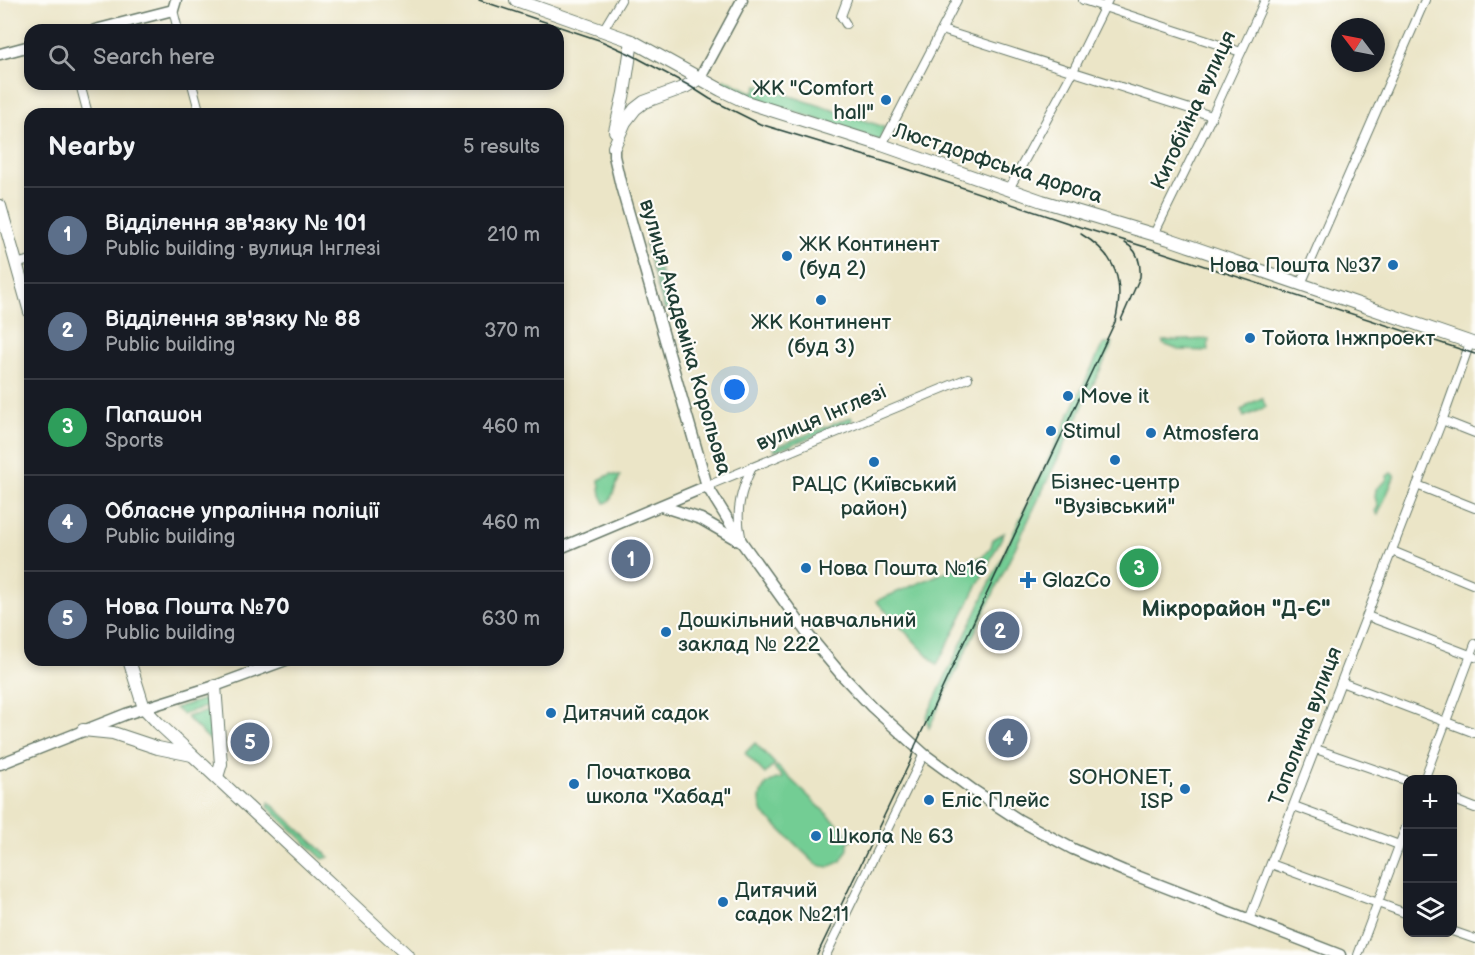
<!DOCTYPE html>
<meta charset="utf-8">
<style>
body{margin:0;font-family:"Balsamiq Sans",sans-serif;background:#242831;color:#f1f3f6}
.controls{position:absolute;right:18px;bottom:18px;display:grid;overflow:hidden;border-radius:12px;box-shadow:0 3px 9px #0003}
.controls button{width:54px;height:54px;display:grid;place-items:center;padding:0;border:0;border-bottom:2px solid #363941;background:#171b24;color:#f1f3f6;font:30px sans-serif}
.compass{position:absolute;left:1331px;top:18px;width:54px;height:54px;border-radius:50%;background:#171b24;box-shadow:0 3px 9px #0003;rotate:302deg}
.you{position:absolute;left:735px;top:390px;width:21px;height:21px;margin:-15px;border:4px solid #fff;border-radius:50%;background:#1a73e8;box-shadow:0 0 0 9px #1a73e833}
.badge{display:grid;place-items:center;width:39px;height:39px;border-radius:50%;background:#7c3aed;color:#fff;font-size:20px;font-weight:700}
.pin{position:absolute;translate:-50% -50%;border:3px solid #fff;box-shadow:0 2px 6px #0006}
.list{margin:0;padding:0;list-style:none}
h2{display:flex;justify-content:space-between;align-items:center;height:78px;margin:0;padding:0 24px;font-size:26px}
h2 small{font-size:20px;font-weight:400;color:#9ea1a6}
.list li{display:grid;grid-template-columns:39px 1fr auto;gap:18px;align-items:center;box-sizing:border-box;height:96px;padding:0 24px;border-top:2px solid #363941}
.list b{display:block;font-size:22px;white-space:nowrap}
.list p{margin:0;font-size:20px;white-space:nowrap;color:#9ea1a6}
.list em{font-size:20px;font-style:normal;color:#9ea1a6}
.icon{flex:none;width:33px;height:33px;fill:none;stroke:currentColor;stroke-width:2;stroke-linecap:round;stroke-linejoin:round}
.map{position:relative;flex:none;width:1475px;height:955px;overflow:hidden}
.search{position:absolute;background:#171b24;box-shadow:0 3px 9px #0003;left:24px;top:24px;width:540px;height:66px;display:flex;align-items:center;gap:15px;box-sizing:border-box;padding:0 21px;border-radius:18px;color:#9ea1a6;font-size:22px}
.panel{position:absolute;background:#171b24;box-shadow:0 3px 9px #0003;left:24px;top:108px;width:540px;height:558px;border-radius:18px}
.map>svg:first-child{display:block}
</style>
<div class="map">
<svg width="1475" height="955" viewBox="0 0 1475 955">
<rect width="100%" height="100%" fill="#fdfcf7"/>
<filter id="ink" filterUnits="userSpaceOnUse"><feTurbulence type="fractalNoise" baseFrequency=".0167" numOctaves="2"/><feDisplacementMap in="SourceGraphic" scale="12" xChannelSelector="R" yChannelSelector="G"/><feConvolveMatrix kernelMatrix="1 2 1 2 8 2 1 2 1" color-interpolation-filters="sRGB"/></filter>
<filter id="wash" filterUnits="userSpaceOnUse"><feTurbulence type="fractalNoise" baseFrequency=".008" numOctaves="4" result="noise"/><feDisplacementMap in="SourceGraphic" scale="24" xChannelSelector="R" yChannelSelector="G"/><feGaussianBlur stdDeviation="1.35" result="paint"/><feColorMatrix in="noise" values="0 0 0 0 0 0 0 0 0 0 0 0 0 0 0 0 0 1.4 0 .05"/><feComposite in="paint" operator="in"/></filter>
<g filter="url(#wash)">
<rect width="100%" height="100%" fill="#ebe5c7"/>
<g fill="#73cd94" stroke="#498564" stroke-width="1.5">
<polygon points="724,79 754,93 757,85 884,127 880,141 751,97 722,84"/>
<polygon points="1209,339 1208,351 1179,350 1163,344 1163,341"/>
<polygon points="1113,343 929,728 926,718 1101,348 1105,344"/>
<polygon points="1262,398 1266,407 1244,417 1241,410 1247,407 1247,405"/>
<polygon points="851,417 853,422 774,451 773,448"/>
<polygon points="1391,473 1395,475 1378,515 1375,511 1378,507 1375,497 1376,489 1387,480 1387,476"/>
<polygon points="611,474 620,476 610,501 605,503 601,495 599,480"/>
<polygon points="1004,533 937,665 876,601 983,556 991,547 993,539"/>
<polygon points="205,699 209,701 209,706 182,714 175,708"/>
<polygon points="209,711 212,742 186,717"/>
<polygon points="755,743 775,764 765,774 745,753"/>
<path d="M777,766L853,839L848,841V849L841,861L829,867L822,866L816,864L763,813C755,794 764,780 783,778L774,768Z"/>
<polygon points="269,802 329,857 323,859 268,807"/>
</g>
<polygon fill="#5eb07e" stroke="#3e7659" stroke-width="1.5" points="648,241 653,245 671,306 669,310 664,309 645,245"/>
</g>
<g filter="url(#ink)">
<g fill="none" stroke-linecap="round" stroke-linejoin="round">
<g stroke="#667867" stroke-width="10">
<g id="street">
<polyline points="1083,0 1241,52"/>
<polyline points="173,10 178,30"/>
<polyline points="846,24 841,16 847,0"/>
<polyline points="603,30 621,0"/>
<polyline points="942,30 1212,116"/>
<polyline points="80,84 88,114"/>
<polyline points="192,84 200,114"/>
<polyline points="882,145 957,0"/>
<polyline points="1009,189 1072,73 1108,0"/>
<polyline points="1154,234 1212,116 1265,0"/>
<polyline points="16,264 30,260"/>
<polyline points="1301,284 1425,0"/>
<polyline points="1442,420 1475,433"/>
<polyline points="1417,485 1475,508"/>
<polyline points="707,486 968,378"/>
<path d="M741,536C735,511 741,490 752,467"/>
<polyline points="1392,551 1475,585"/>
<polyline points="1367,616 1475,657"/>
<polyline points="1341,682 1475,733"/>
<polyline points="1316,749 1408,781"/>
<polyline points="1424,780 1475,644"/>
<polyline points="1452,799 1475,808"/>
<polyline points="1294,806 1399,845"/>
<polyline points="1271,864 1408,914"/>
<polyline points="1249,920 1445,413 1470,343"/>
<polyline points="1452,931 1475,939"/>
<polyline points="826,955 924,754"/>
<polyline points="1358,955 1408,822"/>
</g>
</g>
<g stroke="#667867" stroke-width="13">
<g id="secondary">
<polyline points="95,30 173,10 176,0"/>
<polyline points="0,54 30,46"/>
<polyline points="700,78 742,0"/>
<polyline points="614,147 614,156 621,186 707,486 743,544 809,636 840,673 872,707 924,754 973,790 1019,820 1073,849 1124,871 1340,955"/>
<polyline points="661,506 701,519 739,541"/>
<polyline points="558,549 707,486"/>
<polyline points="0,764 126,714 215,686 286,660"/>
</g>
</g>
<g stroke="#667867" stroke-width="14">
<g id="primary">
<polyline points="516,0 632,41 721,90 746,102 882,145 1042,201 1169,239 1475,344"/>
<polyline points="615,131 624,93 632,41"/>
<polyline points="614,147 625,122 635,109 644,102 685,87 700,78"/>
<polyline points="0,206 30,312"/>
<polyline points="129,660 144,708 158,723 407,955"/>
<polyline points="215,686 221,764 217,777"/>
<polyline points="83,730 113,733 158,748 192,755"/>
</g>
</g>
<use href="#street" stroke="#fff" stroke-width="8"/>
<use href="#secondary" stroke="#fff" stroke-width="10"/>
<use href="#primary" stroke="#fff" stroke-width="12"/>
<g stroke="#1f3d34" stroke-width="1.5">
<polyline points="479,0 599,40 630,54 688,85 710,99 760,124 892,164 1080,227 1152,249 1475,354"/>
<path d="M1121,320L1140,277C1141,264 1138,250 1125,243"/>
<path d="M817,955L910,762L915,746L1115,322C1125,283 1117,255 1081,234"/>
</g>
</g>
</g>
<g fill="#1f6fb2" stroke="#fdfcf7" stroke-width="2">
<circle cx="886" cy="100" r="6"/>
<circle cx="787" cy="256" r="6"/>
<circle cx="1393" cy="265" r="6"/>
<circle cx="821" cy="300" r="6"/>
<circle cx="1250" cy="338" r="6"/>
<circle cx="1068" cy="396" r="6"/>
<circle cx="1051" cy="431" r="6"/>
<circle cx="1151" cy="433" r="6"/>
<circle cx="1115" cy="460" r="6"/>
<circle cx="874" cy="462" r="6"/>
<circle cx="806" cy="568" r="6"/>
<path d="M1025 571h6v6h6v6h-6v6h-6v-6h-6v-6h6z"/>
<circle cx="666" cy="632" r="6"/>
<circle cx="551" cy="713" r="6"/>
<circle cx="574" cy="784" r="6"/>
<circle cx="1185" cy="789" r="6"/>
<circle cx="929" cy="800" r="6"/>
<circle cx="816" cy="836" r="6"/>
<circle cx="723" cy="902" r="6"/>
</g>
<g text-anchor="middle" stroke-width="4.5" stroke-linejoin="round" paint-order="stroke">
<g font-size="21" fill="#1f3d34" stroke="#fdfcf7" text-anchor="start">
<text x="874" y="95" text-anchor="end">ЖК "Comfort<tspan x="874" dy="24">hall"</tspan></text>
<text x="799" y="251">ЖК Континент<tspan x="799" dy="24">(буд 2)</tspan></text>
<text x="1381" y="272" text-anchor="end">Нова Пошта №37</text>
<text x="821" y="329" text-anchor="middle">ЖК Континент<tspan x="821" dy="24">(буд 3)</tspan></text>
<text x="1262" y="345">Тойота Інжпроект</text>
<text x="1080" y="403">Move it</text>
<text x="1063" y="438">Stimul</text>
<text x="1163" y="440">Atmosfera</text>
<text x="1115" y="489" text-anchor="middle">Бізнес-центр<tspan x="1115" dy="24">"Вузівський"</tspan></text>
<text x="874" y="491" text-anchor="middle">РАЦС (Київський<tspan x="874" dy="24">район)</tspan></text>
<text x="818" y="575">Нова Пошта №16</text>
<text x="1042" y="587">GlazCo</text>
<text x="678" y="627">Дошкільний навчальний<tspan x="678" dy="24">заклад № 222</tspan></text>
<text x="563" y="720">Дитячий садок</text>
<text x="586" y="779">Початкова<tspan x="586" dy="24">школа "Хабад"</tspan></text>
<text x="1173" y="784" text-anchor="end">SOHONET,<tspan x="1173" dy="24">ISP</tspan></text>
<text x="941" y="807">Еліс Плейс</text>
<text x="828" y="843">Школа № 63</text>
<text x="735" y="897">Дитячий<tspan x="735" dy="24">садок №211</tspan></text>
</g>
<g font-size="21" fill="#1f3d34" stroke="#fdfcf7">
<text transform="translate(1193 110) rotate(-65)" y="7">Китобійна вулиця</text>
<text transform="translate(998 163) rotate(18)" y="7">Люстдорфська дорога</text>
<text transform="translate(686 337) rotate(74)" y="7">вулиця Академіка Корольова</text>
<text transform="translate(821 417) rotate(-23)" y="7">вулиця Інглезі</text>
<text transform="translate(1305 726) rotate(-69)" y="7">Тополина вулиця</text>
</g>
<g font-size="22" font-weight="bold" fill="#1f3d34" stroke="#fdfcf7">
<text x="1236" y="616">Мікрорайон "Д-Є"</text>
</g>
</g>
</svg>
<div class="controls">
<button>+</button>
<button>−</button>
<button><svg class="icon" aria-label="layers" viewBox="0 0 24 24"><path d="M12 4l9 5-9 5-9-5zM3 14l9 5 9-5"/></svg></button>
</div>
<svg class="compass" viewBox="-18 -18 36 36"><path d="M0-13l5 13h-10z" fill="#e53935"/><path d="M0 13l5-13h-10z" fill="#9ea1a6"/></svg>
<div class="you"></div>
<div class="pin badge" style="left:631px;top:559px;background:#5c6f8a">1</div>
<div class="pin badge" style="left:1000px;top:631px;background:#5c6f8a">2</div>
<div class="pin badge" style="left:1139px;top:568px;background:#2e9e5b">3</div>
<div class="pin badge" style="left:1008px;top:738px;background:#5c6f8a">4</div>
<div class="pin badge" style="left:250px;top:742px;background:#5c6f8a">5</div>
<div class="search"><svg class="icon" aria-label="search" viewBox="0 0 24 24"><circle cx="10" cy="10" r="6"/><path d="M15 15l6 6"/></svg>Search here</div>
<section class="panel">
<h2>Nearby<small>5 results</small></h2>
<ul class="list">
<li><span class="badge" style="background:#5c6f8a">1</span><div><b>Відділення зв'язку № 101</b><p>Public building · вулиця Інглезі</p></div><em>210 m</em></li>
<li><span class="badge" style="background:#5c6f8a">2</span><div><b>Відділення зв'язку № 88</b><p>Public building</p></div><em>370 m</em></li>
<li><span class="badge" style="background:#2e9e5b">3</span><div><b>Папашон</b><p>Sports</p></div><em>460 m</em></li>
<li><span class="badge" style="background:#5c6f8a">4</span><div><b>Обласне упраління поліції</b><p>Public building</p></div><em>460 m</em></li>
<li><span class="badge" style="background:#5c6f8a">5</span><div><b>Нова Пошта №70</b><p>Public building</p></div><em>630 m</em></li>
</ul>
</section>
</div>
